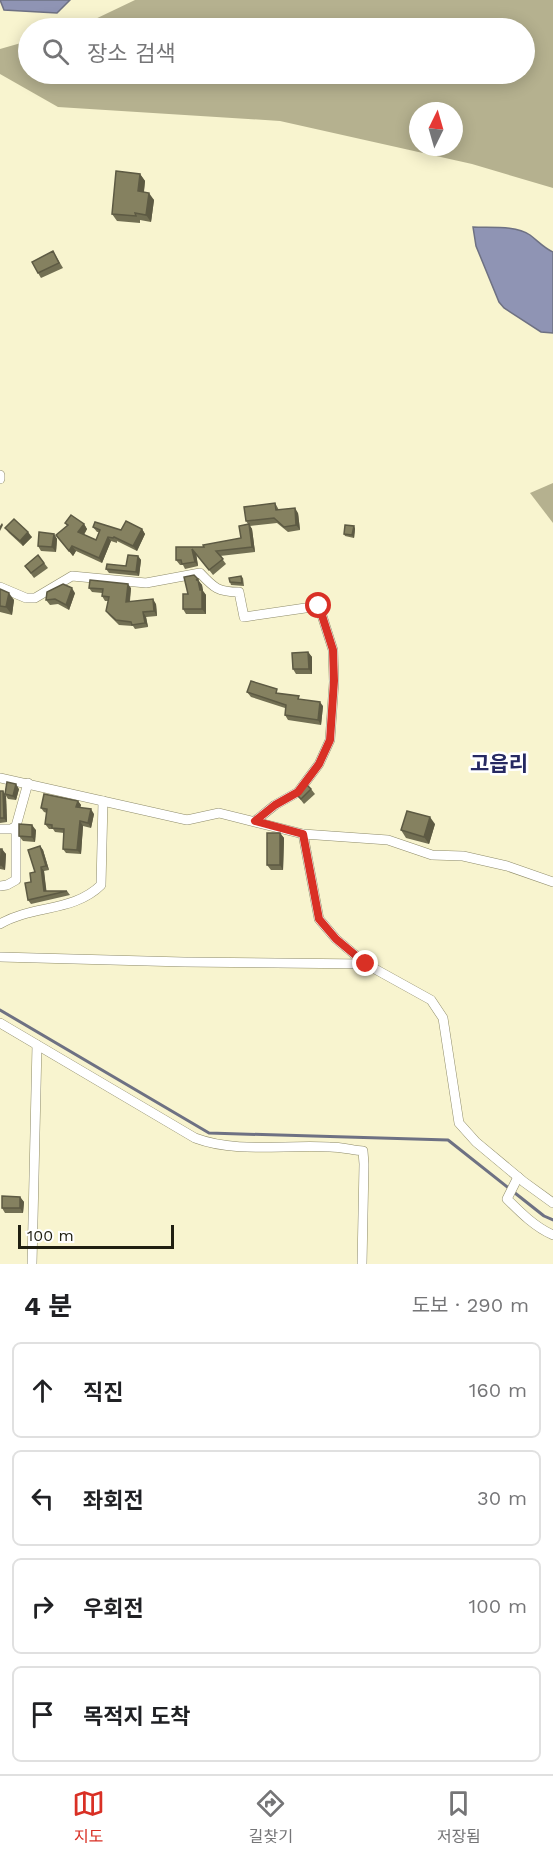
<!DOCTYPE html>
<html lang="ko">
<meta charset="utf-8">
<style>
body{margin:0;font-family:"Work Sans","Noto Sans KR",sans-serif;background:#f6f6f6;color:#202124}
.compass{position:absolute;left:409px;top:102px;width:54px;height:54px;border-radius:50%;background:#fff;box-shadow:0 3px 15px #0003;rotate:5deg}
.scale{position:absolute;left:18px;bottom:15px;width:156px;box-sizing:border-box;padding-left:6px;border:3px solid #201f11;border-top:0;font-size:16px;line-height:21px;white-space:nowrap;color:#201f11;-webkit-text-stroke:4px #fff;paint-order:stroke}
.stop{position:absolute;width:18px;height:18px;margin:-14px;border:4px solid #d93025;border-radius:50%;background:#fff}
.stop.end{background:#d93025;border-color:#fff;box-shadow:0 2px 6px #0008}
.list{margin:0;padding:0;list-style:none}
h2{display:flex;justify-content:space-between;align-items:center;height:78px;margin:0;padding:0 24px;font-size:26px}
h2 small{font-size:20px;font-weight:400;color:#757577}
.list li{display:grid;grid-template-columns:39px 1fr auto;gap:18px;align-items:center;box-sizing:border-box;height:96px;margin:0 12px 12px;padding:0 12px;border:2px solid #e0e0e0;border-radius:9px}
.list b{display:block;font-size:22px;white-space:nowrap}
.list em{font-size:20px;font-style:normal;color:#757577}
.icon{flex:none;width:33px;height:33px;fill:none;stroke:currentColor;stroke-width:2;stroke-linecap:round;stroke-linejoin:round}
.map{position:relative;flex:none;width:553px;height:1264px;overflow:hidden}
.search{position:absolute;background:#fff;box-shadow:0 3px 15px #0003;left:18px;right:18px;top:18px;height:66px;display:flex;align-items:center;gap:15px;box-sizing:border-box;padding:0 21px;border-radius:33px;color:#757577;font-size:22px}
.sheet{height:510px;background:#fff}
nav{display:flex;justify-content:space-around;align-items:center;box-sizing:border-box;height:84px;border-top:2px solid #e0e0e0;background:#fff;font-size:16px;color:#757577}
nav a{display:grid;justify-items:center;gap:3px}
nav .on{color:#d93025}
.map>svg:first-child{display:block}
</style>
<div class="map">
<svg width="553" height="1264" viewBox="0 0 553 1264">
<rect width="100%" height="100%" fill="#f8f4cf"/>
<g fill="#b5b18f" fill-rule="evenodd">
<path d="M135,0H553V188L472,164L280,121L58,107L0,74V49L28,41V74H524V28H69L89,22ZM418,111H454V147H418Z"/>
<polygon points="553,483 553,523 530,493"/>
</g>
<g fill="#8f94b4" stroke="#6e7183" stroke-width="1.5">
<polygon points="0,0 70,0 57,13 4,10"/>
<path d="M473,227C490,228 515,225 530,235C538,241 544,248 553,252V333L541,332L504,308L499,302L476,246Z"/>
</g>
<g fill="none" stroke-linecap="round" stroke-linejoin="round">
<polyline stroke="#6e7183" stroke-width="3" points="0,1010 209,1133 448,1140 544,1216 553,1220"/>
<g stroke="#8e8b69" stroke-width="10">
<g id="minor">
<polyline points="0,475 0,479"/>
<path d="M0,587L26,598H35L72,576L146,583L200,573C214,588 218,592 239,592L244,617L319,606L333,650L334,682L330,740L319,764L298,792L275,805L255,821"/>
<polyline points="0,778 187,820 219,813 303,834 319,919 336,939 366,964 431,1000 443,1018 459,1123 476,1142 524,1182 553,1203"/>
<polyline points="0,829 11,829 16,826 28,783"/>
<polyline points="303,834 388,840 432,855 463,856 507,866 553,882"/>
<polyline points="0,886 7,885 16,880 16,826"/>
<path d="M0,924C32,905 74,912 101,885L103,801"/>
<polyline points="0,957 184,962 366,964"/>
<path d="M0,1023L195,1138C238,1154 285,1144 330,1147C341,1147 352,1150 363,1151L364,1164L362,1264"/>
<path d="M518,1177L507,1199C521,1213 535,1227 553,1235"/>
<polyline points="32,1264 37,1045"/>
</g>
</g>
<use href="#minor" stroke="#fff" stroke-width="9"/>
</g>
<g fill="#726f53">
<polygon points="140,174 145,181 144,192 154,200 151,222 140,220 140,223 117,221 112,214"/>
<polygon points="53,251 63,268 41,278 38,273"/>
<polygon points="275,503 279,510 298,513 300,530 288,532 277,523 250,526 252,529 255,552 220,556 226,564 213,575 196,553 198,566 185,569 183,565 180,565 176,560 204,547 241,538 248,524 246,521"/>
<polygon points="65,523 84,524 87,529 84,535 96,540 99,532 97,532 93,527 121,530 142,529 145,534 137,551 117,541 117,543 111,541 102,563 76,551 73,556 56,535 67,526"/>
<polygon points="354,526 355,529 354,538 345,536 344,534"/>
<polygon points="5,528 32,537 23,546 9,533"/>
<polygon points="54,534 57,539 56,552 41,551 38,546"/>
<polygon points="38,555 48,568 34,578 25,566"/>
<polygon points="138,556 141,560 139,576 109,573 106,569 126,566"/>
<polygon points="194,575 202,585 203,591 206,595 206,614 186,614 183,609"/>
<polygon points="241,576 243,578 244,586 231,585 230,582"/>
<polygon points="89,588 131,588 130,601 156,604 157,616 146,617 148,627 135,629 133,626 119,625 109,615 106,611 108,601 105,601 102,596 102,593 92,592"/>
<polygon points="0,589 14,600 12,615 0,612"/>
<polygon points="75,593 69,610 58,604 50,605 46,600"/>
<polygon points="308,652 312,657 312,674 296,674 293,669"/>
<polygon points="247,692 280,694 323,706 321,725 288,720 285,715 285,708 251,697"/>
<polygon points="19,789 16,800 8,799 5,794"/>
<polygon points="311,789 315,794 304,804 296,794"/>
<polygon points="0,791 3,791 6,796 7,822 0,823"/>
<polygon points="78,801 81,805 80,808 94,814 91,828 83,826 81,854 66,853 63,849 64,833 55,832 53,829 49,829 45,824 47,813 44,812 41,808"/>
<polygon points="435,824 429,844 406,838 401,830"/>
<polygon points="36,830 35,842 23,841 19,836"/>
<polygon points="280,833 284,838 283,870 271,870 267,865"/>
<polygon points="40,846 43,850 49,870 44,871 46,891 67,891 70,895 31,904 28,900 31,882 35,872"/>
<polygon points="0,849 6,854 5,870 0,869"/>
<polygon points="20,1197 24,1202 23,1213 5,1213 2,1208"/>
</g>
<g fill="#5d5a43">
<polygon points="140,174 145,181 143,198 138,191"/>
<polygon points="149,193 154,200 151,222 146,215"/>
<polygon points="295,508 298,513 300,530 296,525"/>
<polygon points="2,523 3,525 0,531 0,526"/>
<polygon points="84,524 87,529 82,537 78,532"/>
<polygon points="249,524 252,529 255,552 252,547"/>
<polygon points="354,526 355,529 354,538 352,535"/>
<polygon points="142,529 145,534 137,551 133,546"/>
<polygon points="28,532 32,537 23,546 20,541"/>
<polygon points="54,534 57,539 56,552 52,547"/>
<polygon points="108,537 111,541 102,563 99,558"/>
<polygon points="72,546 76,551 73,556 69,551"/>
<polygon points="192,549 196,553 198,566 195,562"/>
<polygon points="138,556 141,560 139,576 136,572"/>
<polygon points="198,580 202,585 203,591 206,595 206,614 202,609"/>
<polygon points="128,584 131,588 129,606 126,602"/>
<polygon points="72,588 75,593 69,610 66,605"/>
<polygon points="9,593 14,600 12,615 6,607"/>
<polygon points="153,599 156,604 157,616 154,611"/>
<polygon points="143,612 146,617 148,627 145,623"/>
<polygon points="308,652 312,657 312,674 309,669"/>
<polygon points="320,702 323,706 321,725 318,720"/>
<polygon points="16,784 19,789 16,800 13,796"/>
<polygon points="3,791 6,796 7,822 4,818"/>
<polygon points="78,801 81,805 79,811 76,807"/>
<polygon points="91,809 94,814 91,828 88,823"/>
<polygon points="430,817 435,824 429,844 424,837"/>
<polygon points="80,821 83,826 81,854 77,850"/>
<polygon points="32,825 36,830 35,842 32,837"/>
<polygon points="280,833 284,838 283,870 280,865"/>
<polygon points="40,846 43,850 49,870 46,866"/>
<polygon points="2,849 6,854 5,870 1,865"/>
<polygon points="41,867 44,871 47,895 44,891"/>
<polygon points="20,1197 24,1202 23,1213 20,1208"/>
</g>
<g fill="#858160" stroke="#5d5a43" stroke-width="1.5">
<polygon points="116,171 140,174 138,191 149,193 146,215 135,213 136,216 112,214"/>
<polygon points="53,251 59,263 38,273 32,262"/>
<polygon points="275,503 276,510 295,508 296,525 284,527 274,518 246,521 244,507"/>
<polygon points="71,515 84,524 78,532 96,540 100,530 93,527 95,522 121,530 126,521 142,529 133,546 114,537 113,538 108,537 99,558 72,546 69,551 56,535 68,525 65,523"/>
<polygon points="14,519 28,532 20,541 5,528"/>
<polygon points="249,524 252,547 216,551 223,559 209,570 192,549 195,562 182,564 181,560 176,560 176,547 204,547 203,545 241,538 239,526"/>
<polygon points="345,525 354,526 352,535 344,534"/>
<polygon points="39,532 54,534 52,547 38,546"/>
<polygon points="38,555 44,563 31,573 25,566"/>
<polygon points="128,555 138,556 136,572 106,569 107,564 126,566"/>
<polygon points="194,575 198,579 196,580 198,580 200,590 202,590 202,609 183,609 183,594 188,594 184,577"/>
<polygon points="241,576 242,583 230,582 229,578"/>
<polygon points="90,580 128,584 126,602 153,599 154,611 143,612 145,623 132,625 131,622 116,620 106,611 109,597 102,596 103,589 89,588"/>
<polygon points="63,584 72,588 66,605 55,599 46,600 47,592"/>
<polygon points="0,589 9,593 6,607 0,606"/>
<polygon points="308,652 309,669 293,669 292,653"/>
<polygon points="251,681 277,689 276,693 299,696 298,699 320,702 318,720 285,715 286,705 247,692"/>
<polygon points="7,782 16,784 13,796 5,794"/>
<polygon points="306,784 311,789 301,799 296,794"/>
<polygon points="0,791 3,791 4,818 0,818"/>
<polygon points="44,794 78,801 76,807 91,809 88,823 80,821 77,850 63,849 64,829 52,828 52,825 45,824 47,809 41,808"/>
<polygon points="407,811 430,817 424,837 401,830"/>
<polygon points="19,824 32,825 32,837 19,836"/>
<rect x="267" y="833" width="13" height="32"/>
<polygon points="40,846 46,866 41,867 44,891 67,891 28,900 25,883 31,882 30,873 35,872 28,850"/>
<polygon points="0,849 2,849 1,865 0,865"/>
<polygon points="2,1196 20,1197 20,1208 2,1208"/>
</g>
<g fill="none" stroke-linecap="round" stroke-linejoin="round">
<polyline stroke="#d93025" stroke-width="8" points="319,606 333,650 334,681 330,740 319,764 298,792 275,805 255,821 303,834 319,919 336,939 366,964"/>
</g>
<g text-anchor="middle" stroke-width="5" stroke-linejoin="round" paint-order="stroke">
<g font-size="21" font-weight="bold" fill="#262962" stroke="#fff">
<text x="499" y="771">고읍리</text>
</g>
</g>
</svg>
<svg class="compass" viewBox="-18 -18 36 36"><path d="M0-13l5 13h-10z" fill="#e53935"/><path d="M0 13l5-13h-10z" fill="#757577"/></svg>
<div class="scale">100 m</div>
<div class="stop" style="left:319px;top:606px"></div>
<div class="stop end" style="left:366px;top:964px"></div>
<div class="search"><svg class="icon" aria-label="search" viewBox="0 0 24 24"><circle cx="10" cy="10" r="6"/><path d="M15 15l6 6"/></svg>장소 검색</div>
</div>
<section class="sheet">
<h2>4 분<small>도보 · 290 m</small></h2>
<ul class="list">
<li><svg class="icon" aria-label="ahead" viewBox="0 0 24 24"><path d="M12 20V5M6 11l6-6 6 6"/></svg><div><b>직진</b></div><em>160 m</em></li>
<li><svg class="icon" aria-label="left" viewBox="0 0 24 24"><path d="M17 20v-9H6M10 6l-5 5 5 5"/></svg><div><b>좌회전</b></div><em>30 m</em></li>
<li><svg class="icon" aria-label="right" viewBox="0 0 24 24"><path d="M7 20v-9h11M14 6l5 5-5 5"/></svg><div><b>우회전</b></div><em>100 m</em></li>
<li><svg class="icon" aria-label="arrive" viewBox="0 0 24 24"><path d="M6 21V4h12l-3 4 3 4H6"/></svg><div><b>목적지 도착</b></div></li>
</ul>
</section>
<nav>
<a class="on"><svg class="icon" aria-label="map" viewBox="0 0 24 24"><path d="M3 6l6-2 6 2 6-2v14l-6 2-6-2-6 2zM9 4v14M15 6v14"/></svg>지도</a>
<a><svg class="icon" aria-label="directions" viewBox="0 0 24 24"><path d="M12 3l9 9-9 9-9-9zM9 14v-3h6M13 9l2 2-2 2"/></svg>길찾기</a>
<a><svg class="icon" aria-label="saved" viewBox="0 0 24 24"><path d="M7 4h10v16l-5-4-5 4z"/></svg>저장됨</a>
</nav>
